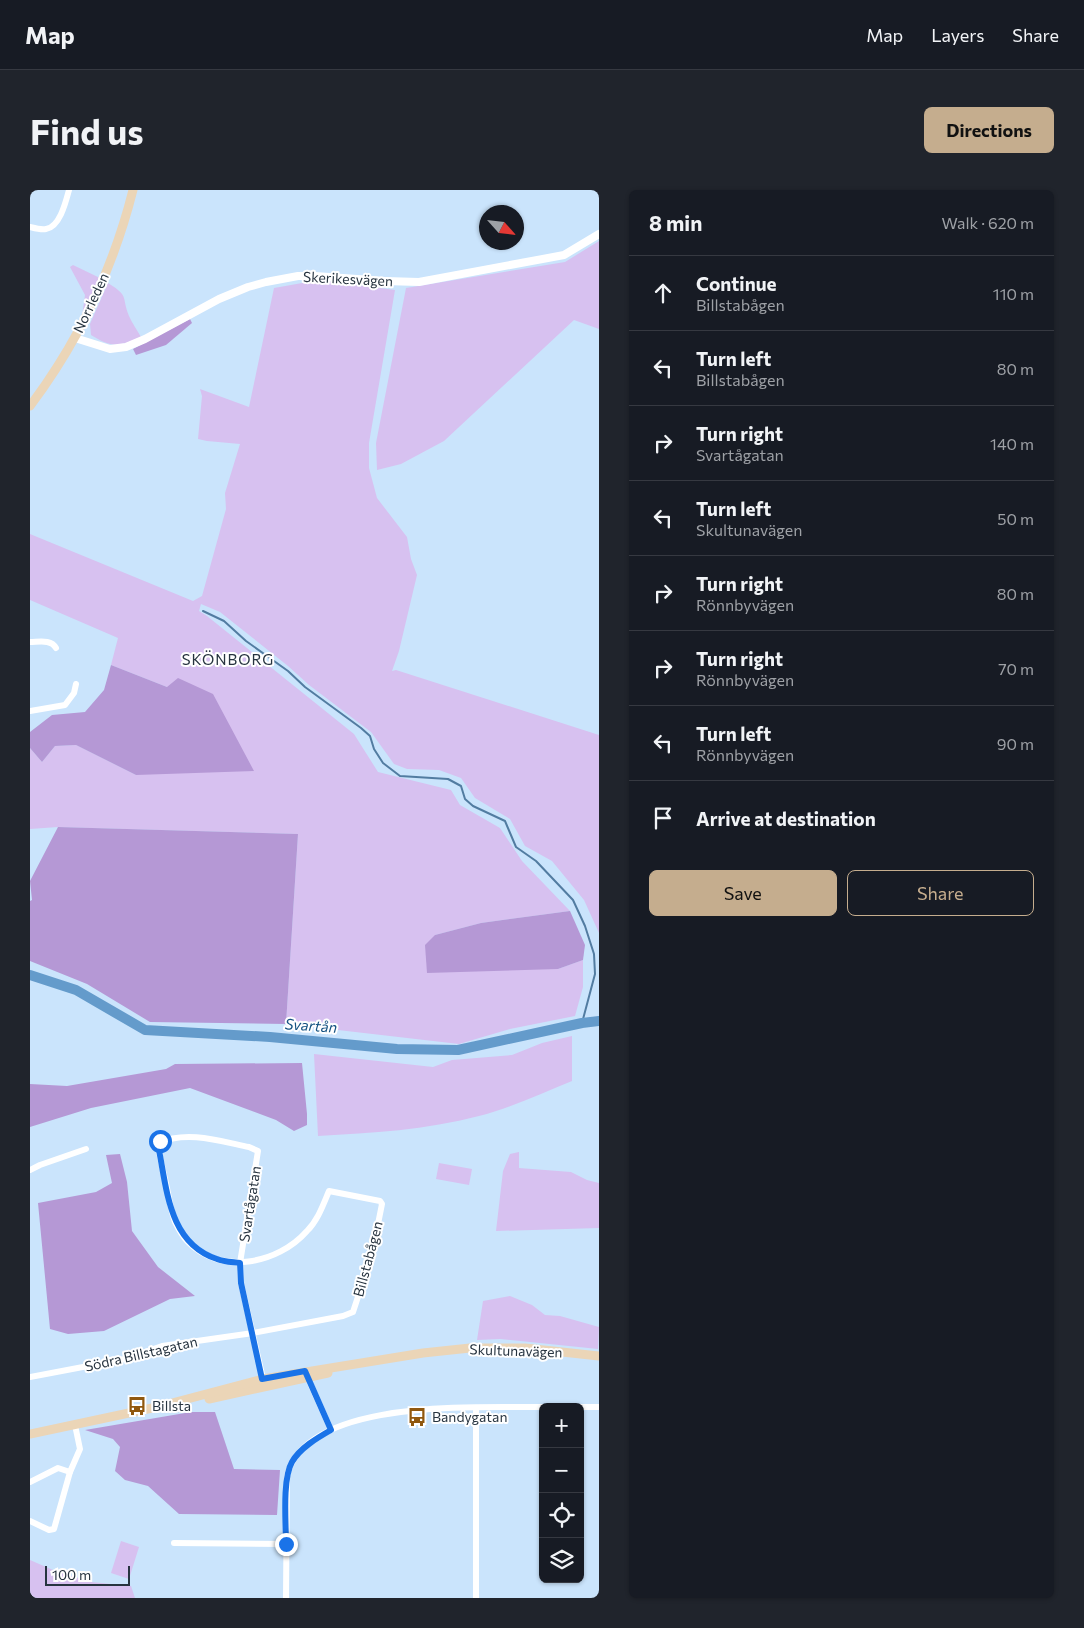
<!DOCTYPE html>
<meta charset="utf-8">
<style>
body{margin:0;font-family:Commissioner,sans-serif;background:#20242c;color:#f1f3f6}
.controls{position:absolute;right:15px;bottom:15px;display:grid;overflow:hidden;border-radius:8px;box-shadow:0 1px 4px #0004}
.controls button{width:45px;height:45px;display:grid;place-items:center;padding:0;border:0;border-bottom:1px solid #363941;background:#171b24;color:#f1f3f6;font:25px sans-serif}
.compass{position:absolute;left:449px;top:15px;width:45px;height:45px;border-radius:50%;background:#171b24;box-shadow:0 1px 4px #0004;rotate:117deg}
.scale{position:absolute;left:15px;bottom:12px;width:85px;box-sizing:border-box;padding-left:5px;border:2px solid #273440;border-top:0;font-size:14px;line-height:18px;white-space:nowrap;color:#273440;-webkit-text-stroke:4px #fff;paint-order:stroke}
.stop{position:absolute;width:15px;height:15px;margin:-11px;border:4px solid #1a73e8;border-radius:50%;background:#fff}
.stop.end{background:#1a73e8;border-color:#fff;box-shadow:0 1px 5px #0008}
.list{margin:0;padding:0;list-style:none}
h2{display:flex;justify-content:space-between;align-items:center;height:65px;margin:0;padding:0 20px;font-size:21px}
h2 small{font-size:16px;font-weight:400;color:#9ea1a6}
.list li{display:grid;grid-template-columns:32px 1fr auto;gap:15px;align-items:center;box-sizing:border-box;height:75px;padding:0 20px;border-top:1px solid #363941}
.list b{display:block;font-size:19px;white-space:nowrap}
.list p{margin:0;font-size:16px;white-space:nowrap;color:#9ea1a6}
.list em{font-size:16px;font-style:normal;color:#9ea1a6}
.actions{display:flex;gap:10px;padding:15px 20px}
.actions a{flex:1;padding:11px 0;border:1px solid #c5ad8e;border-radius:8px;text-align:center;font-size:18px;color:#c5ad8e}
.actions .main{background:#c5ad8e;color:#111}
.icon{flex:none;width:28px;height:28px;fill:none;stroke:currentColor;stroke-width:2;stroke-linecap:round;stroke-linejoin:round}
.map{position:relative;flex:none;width:569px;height:1408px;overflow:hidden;border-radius:8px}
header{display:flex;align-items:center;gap:30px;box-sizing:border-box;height:70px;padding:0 25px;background:#171b24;border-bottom:1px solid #363941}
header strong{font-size:24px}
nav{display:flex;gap:28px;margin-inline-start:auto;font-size:18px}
.intro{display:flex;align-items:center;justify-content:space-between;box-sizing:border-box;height:120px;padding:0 30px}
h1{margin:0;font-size:35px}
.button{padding:12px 22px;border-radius:8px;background:#c5ad8e;color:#111;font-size:18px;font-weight:700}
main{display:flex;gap:30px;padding:0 30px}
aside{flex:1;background:#171b24;border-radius:8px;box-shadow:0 1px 4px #0004}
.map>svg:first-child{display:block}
</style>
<header>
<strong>Map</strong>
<nav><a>Map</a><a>Layers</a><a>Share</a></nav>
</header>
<div class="intro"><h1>Find us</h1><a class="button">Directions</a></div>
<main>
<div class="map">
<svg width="569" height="1408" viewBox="0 0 569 1408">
<rect width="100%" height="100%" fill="#cae4fc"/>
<g fill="#d7c1f0">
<polygon points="569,51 569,139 544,130 414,251 371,274 347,280 346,253 376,98 535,72"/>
<polygon points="43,75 70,88 52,127 55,105 40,77"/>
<polygon points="289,90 365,100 339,253 339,278 347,308 377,347 381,369 387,385 369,461 362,481 366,480 569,545 569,743 554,710 522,671 495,656 480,629 445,608 431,588 409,580 377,579 364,574 341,542 279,495 258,476 190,422 171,414 169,421 177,426 324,544 348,582 421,600 430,615 470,638 492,671 540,721 451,733 405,745 528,779 553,770 553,797 545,826 480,839 429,854 256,834 268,644 28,637 0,639 0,558 12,572 25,556 46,555 106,585 137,497 81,475 88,448 0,410 0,344 163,411 172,406 196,319 195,303 210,254 177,251 168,249 172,206 170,199 219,217 244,98"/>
<path d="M78,93C100,107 91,106 99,126C102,133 107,140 111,147C88,157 82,158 61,145L60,134Z"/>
<path d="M542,846V891C512,903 481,918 449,926C396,940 342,943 288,946L284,864L403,877L422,870L482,865L512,853Z"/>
<polygon points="489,962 489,978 541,982 557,990 569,993 569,1038 466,1041 473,981 480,964"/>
<polygon points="409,973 442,979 439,995 406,989"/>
<polygon points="480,1106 502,1115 515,1125 530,1126 569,1137 568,1159 470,1149 447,1150 453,1111"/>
<polygon points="91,1351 109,1357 99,1389 81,1383"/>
<polygon points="0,1370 23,1380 61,1392 101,1396 105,1408 0,1408"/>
</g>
<g fill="#b598d5">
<polygon points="160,129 162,133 136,155 106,165 103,159"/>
<polygon points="81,475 137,497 148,488 183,504 224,581 106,585 46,555 25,556 12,572 0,558 0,542 22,525 55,522 74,500"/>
<polygon points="28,637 268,644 256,834 120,832 57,794 0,771 0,711 2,710 0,691"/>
<polygon points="540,721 555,755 553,770 528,779 397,783 395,755 405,745 451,733"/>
<polygon points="272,873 277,924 277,935 264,941 246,930 160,898 61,918 0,937 0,894 37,896 136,879 145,874"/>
<polygon points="90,964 97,992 102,1041 128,1077 165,1106 140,1109 74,1141 38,1144 20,1139 8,1013 66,1002 82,993 76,965"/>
<polygon points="161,1222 185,1222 204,1279 250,1280 247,1325 149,1324 118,1296 95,1290 85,1281 90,1257 83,1249 55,1240"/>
</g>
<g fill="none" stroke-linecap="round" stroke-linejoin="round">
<polyline stroke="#527ca1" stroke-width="2" points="173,421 194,431 216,451 258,481 275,497 331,538 340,546 344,559 353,573 370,586 418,589 431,596 435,609 443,616 475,631 486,657 506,671 543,710 555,736 564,764 565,784 552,833"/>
<polyline stroke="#649bcb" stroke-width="10" points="0,785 46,800 115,840 240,847 367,859 428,860 552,833 569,831"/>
<g stroke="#fff" stroke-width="6">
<path d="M0,37C4,38 11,40 16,39C30,37 36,11 39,0"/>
<path d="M0,452C9,452 21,449 26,458"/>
<polyline points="0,521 35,515 44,503 46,494"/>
<polyline points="0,980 10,975 56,959"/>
<polyline points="276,1184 301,1240"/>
<path d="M0,1187L95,1169L132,1156L223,1143L313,1126L323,1122L342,1064L352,1014L350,1011L299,1001C293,1015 288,1030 277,1041C248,1074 190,1086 157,1051C152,1046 148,1038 145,1032C141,1021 139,1009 137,998C134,983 129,967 128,953C157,940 190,951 219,957L228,961L210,1073L211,1093L234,1193"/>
<polyline points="550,1217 569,1217"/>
<polyline points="0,1292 28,1278 40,1282"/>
<polyline points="0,1331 19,1340 24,1339 40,1282 50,1259 45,1235"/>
<polyline points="144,1353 256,1354"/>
<path d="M256,1408L257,1286C276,1207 451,1218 513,1217"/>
<polyline points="446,1408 446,1218"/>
</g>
<polyline stroke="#fff" stroke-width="8" points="45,148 80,159 96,157 115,149 189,109 218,97 236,92 268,86 285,86 355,91 389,92 534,65 569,44"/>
<g stroke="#ebd5b7" stroke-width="9">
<path d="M0,216C49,151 83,79 103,0"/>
<polyline points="179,1209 298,1183"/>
<polyline points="0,1244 127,1217 233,1189 393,1163 440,1158 495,1158 569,1166"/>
</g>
</g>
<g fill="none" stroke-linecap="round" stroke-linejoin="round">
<path stroke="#1a73e8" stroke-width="6" d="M130,951L128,955C137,998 138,1053 187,1069C194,1072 203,1072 210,1073L211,1093L232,1189L275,1181L301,1240C287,1248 270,1258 262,1272C252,1289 256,1334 256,1354"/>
</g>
<defs>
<g id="bus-bare" transform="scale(1.5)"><path d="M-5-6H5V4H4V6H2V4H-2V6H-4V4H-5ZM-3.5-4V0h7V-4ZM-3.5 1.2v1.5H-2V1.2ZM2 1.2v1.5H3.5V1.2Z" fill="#90580f" stroke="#fff" stroke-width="2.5" paint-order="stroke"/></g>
</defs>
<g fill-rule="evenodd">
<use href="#bus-bare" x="107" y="1216"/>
<use href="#bus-bare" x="387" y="1227"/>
</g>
<g text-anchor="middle" stroke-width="4" stroke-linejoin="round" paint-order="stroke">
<g font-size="14" fill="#273440" stroke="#fff">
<text transform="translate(318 89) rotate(3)" y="5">Skerikesvägen</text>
<text transform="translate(61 113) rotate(-65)" y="5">Norrleden</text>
<text transform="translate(220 1014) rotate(-81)" y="5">Svartågatan</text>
<text transform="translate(338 1069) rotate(-75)" y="5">Billstabågen</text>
<text transform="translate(486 1161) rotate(2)" y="5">Skultunavägen</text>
<text transform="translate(111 1164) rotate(-13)" y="5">Södra Billstagatan</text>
</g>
<g font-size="14" fill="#273440" stroke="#fff" text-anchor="start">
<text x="122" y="1221">Billsta</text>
<text x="402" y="1232">Bandygatan</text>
</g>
<g font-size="15" letter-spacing="1" fill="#273440" stroke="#fff">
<text x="198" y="475">SKÖNBORG</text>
</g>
<g font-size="15" font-style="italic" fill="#155382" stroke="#fff">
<text transform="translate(281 836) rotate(4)" y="5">Svartån</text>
</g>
</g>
</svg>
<div class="controls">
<button>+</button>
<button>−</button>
<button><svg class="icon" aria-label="locate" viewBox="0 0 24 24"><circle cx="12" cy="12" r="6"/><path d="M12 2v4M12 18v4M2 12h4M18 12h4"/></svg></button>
<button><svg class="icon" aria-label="layers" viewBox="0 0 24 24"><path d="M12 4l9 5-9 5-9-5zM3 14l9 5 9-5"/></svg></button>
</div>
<svg class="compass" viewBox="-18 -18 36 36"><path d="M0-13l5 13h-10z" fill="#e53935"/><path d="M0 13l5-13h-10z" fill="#9ea1a6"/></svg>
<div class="scale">100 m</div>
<div class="stop" style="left:130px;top:951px"></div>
<div class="stop end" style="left:256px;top:1354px"></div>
</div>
<aside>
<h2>8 min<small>Walk · 620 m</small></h2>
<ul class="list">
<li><svg class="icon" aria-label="ahead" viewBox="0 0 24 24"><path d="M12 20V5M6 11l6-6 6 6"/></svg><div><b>Continue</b><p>Billstabågen</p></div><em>110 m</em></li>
<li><svg class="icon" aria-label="left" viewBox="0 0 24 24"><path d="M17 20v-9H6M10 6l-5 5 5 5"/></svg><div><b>Turn left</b><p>Billstabågen</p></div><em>80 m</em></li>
<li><svg class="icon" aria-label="right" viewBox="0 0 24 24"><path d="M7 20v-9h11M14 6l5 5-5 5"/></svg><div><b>Turn right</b><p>Svartågatan</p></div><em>140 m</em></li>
<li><svg class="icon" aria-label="left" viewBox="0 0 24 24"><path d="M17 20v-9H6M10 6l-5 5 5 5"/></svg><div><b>Turn left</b><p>Skultunavägen</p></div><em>50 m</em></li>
<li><svg class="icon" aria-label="right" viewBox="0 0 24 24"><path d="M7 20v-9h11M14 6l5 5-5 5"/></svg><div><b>Turn right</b><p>Rönnbyvägen</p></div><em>80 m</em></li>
<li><svg class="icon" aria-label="right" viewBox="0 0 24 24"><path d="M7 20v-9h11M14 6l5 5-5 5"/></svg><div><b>Turn right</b><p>Rönnbyvägen</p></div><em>70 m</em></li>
<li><svg class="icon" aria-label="left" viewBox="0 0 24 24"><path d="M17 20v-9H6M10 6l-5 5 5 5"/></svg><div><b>Turn left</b><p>Rönnbyvägen</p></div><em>90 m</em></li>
<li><svg class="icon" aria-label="arrive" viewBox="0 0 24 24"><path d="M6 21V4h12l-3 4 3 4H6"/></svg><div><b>Arrive at destination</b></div></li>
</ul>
<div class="actions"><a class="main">Save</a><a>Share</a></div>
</aside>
</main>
